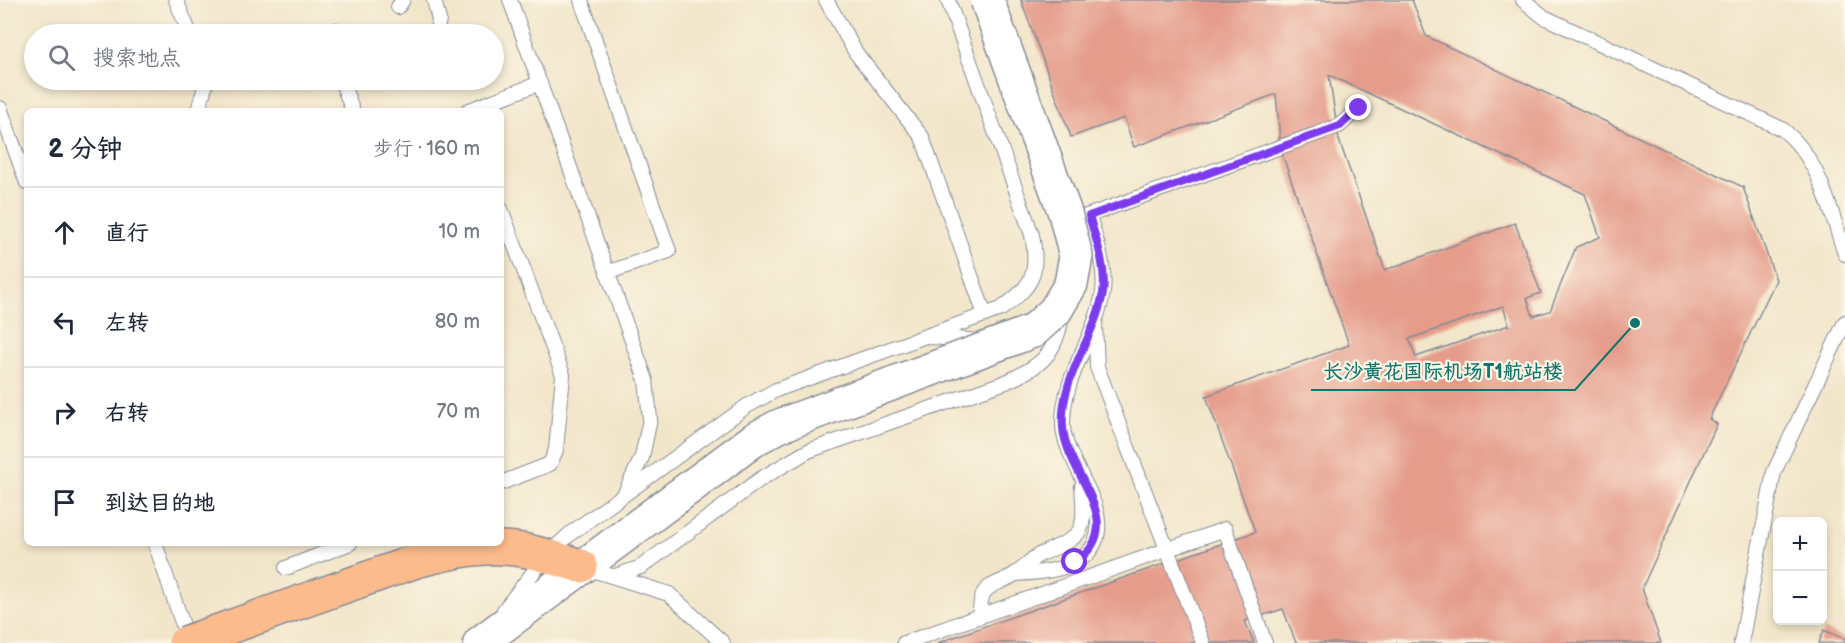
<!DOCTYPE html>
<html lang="zh">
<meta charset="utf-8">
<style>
body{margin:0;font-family:"Balsamiq Sans","LXGW WenKai TC",sans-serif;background:#f6f6f7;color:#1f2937}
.controls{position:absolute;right:18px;bottom:18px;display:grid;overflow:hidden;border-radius:9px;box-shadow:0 3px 9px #0003}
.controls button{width:54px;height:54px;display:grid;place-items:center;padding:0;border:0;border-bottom:2px solid #e0e1e3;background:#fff;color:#1f2937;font:30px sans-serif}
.stop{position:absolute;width:18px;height:18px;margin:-14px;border:4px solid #7c3aed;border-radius:50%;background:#fff}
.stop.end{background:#7c3aed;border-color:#fff;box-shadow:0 2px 6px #0008}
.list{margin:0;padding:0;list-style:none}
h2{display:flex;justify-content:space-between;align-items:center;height:78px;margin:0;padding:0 24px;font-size:26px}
h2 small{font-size:20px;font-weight:400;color:#747a83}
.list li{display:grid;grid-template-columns:39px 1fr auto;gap:18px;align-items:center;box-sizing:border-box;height:90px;padding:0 24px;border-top:2px solid #e0e1e3}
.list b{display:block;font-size:22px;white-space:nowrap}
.list em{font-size:20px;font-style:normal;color:#747a83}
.icon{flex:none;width:33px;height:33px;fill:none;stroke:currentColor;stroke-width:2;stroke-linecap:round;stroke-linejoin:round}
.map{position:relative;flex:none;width:1845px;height:643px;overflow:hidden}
.search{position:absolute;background:#fff;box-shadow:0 3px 9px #0003;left:24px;top:24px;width:480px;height:66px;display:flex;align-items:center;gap:15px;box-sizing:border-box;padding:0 21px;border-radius:33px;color:#747a83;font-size:22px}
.panel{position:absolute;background:#fff;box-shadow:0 3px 9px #0003;left:24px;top:108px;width:480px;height:438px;border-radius:9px}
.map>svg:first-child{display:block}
</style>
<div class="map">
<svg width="1845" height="643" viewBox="0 0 1845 643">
<rect width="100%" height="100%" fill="#fcf5e5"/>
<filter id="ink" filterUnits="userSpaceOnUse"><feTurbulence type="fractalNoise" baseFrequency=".0167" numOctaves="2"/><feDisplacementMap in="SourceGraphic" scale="12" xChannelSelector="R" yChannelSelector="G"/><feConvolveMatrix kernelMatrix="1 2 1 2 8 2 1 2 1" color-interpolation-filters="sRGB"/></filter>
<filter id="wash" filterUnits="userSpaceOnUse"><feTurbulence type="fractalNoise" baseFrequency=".008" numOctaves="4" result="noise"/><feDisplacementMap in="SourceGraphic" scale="24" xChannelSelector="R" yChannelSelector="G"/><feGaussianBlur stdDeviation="1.35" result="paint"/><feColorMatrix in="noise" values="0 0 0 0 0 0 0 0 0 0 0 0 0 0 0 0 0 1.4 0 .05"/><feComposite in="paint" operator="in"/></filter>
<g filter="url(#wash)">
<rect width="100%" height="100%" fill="#f2e6ca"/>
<g id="blocks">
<g fill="#e59c8b" fill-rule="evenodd">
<path d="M1021,0H1412L1426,36L1743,187L1776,280L1709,419L1717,424L1642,588L1661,643H1296L1283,609L1245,621L1254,643H937L1255,532L1206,396L1349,345L1281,151L1276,94L1134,147L1124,118L1071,137ZM1329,75L1585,194L1600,237L1576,247L1550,311L1533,316L1527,298L1541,293L1515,223L1385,270L1339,140ZM1503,306L1509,325L1416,357L1409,339Z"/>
<polygon points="1824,630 1845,639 1845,643 1819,643"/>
</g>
</g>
</g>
<g filter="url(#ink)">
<use href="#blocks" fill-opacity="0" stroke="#868a94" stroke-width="1.5"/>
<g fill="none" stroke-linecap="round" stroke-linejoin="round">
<g stroke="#868a94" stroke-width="16">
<g id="service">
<polyline points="176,0 190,34"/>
<polyline points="434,0 439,20 437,29"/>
<polyline points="510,0 646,380 650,419 642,457 625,493"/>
<polyline points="581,0 669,251 607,273"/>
<polyline points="826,0 856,53 922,137 985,315"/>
<path d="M1523,0L1544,17L1782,129C1820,158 1830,210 1845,254"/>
<polyline points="398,7 403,0"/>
<polyline points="336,30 346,34"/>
<polyline points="341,80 353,111"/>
<polyline points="0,108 27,183"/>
<polyline points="200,111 199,107 207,80"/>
<polyline points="467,111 540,83"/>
<polyline points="501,209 563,375 556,450 550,464 501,483"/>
<polyline points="1081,218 1339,126 1359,108"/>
<polyline points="1095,323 1097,367 1203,643"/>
<polyline points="931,337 980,341"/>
<polyline points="155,543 189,643"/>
<polyline points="286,568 350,543"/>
<polyline points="586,568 669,594 723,643"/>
<path d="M1015,574C1042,573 1083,570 1095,542C1111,506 1065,464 1063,426C1062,375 1095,340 1103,292C1106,267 1096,239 1089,216"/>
<path d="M615,576L641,567L762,478L808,451L1006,382C1041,366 1056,355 1062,315"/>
<path d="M504,610L546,556L571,533L747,406L776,390L1001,309C1033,286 1039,274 1032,235L948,0"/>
<path d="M980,617C979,579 994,590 1018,572C1025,567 1031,559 1039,555C1083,535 1086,537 1082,486"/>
<polyline points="904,643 1225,529 1265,643"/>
<polyline points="1741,643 1774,472 1845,322"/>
</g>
</g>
<g stroke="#868a94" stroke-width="36">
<polyline id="tertiary" points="480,643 755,439"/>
</g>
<g stroke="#868a94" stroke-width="36">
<path id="trunk" d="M416,561C444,554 474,546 503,548C530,549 556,559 581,566"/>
</g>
<use href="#service" stroke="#fff" stroke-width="14"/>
<use href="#tertiary" stroke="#fff" stroke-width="33"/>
<use href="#trunk" stroke="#fbbb8d" stroke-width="33"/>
<g stroke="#868a94" stroke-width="36" stroke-linecap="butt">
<polyline id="tertiary-bridge" points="755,439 779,426 1033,331 1055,311 1071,284 1076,256 1065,213 987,0"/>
</g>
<g stroke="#868a94" stroke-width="36" stroke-linecap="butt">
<polyline id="trunk-bridge" points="185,643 416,561"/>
</g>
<use href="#tertiary-bridge" stroke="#fff" stroke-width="33"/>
<use href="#trunk-bridge" stroke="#fbbb8d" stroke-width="33"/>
</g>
</g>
<g fill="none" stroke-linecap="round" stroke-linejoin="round" filter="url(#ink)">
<path stroke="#7c3aed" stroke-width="8" d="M1075,562C1131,525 1067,475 1063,428C1059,378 1094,340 1103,293C1107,268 1096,239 1089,216L1340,126L1359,108"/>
</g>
<path fill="none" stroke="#0f766e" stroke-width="2" d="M1635 323L1575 390H1311"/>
<circle fill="#0f766e" stroke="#fcf5e5" stroke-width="2" cx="1635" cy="323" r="6"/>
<g font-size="20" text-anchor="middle" font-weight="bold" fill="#0f766e" stroke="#fcf5e5" stroke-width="4.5" stroke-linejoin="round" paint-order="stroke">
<text x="1443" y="378">长沙黄花国际机场T1航站楼</text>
</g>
</svg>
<div class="controls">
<button>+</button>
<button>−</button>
</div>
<div class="stop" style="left:1075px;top:562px"></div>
<div class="stop end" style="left:1359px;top:108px"></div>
<div class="search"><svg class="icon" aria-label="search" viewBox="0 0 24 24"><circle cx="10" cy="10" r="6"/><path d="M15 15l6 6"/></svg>搜索地点</div>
<section class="panel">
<h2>2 分钟<small>步行 · 160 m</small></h2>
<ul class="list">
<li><svg class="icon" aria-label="ahead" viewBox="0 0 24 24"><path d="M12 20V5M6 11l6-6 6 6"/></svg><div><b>直行</b></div><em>10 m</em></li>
<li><svg class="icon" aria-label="left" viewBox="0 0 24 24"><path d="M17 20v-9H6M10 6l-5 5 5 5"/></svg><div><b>左转</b></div><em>80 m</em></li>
<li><svg class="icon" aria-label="right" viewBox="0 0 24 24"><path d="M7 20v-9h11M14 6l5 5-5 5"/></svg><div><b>右转</b></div><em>70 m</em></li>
<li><svg class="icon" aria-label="arrive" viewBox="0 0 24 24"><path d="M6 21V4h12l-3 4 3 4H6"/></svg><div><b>到达目的地</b></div></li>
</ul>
</section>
</div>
